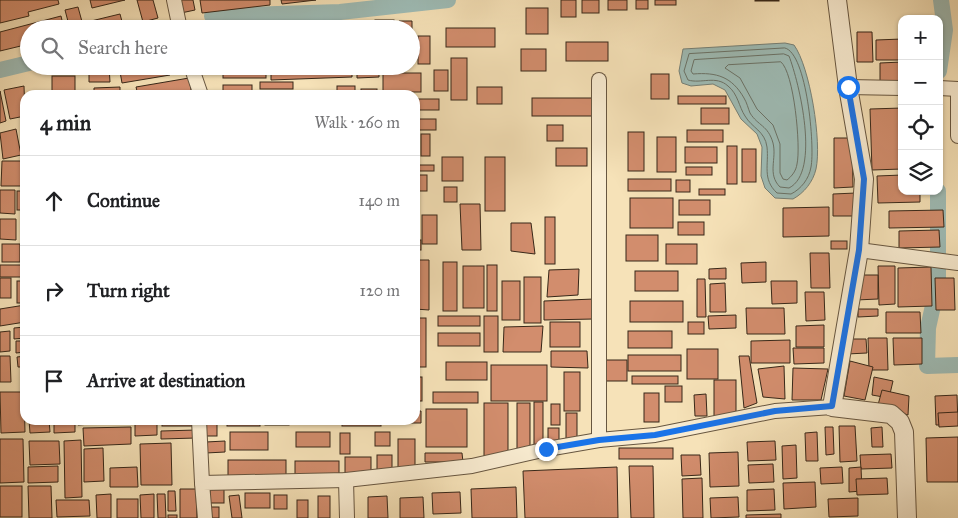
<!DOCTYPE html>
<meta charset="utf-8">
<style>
body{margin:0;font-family:"IM FELL Great Primer",serif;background:#f6f6f6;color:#202124}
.controls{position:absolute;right:15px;top:15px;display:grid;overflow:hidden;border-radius:10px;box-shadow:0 1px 4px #0004}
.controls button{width:45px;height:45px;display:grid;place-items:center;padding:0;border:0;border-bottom:1px solid #e0e0e0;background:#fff;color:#202124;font:25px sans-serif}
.stop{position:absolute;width:15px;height:15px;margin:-11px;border:4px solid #1a73e8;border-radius:50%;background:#fff}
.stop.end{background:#1a73e8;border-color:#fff;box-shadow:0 1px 5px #0008}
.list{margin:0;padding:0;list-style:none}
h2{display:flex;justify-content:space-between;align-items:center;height:65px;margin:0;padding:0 20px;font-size:21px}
h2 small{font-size:16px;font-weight:400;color:#757577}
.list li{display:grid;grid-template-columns:32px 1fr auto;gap:15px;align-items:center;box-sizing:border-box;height:90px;padding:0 20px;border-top:1px solid #e0e0e0}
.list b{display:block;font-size:19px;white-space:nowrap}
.list em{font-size:16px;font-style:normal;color:#757577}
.icon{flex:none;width:28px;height:28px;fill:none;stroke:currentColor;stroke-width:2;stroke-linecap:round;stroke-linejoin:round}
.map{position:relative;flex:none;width:958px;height:518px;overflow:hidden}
.search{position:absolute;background:#fff;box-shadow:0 1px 4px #0004;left:20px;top:20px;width:400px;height:55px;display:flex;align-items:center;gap:12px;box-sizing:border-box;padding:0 18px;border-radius:28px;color:#757577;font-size:19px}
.panel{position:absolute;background:#fff;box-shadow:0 1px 4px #0004;left:20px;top:90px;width:400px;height:335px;border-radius:15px}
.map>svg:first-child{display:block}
</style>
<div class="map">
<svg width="958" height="518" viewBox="0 0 958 518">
<rect width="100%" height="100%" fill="#f6e2b8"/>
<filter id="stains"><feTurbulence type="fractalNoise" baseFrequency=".004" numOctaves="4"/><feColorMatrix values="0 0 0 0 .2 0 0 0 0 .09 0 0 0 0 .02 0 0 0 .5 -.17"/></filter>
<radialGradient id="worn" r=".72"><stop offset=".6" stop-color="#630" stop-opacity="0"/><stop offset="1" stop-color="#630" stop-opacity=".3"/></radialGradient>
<path fill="#9ebcb6" stroke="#758077" d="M785,43L794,45C810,67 822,142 816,169C813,182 804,193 793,199L775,198L765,188L761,176L762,147L757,134L741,119L725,90L713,84L691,86L682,83L679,71L683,49Z"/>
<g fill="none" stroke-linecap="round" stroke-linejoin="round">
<g stroke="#6a7267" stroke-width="1">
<path d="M785,48C807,53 815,147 811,167C809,179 801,189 791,194L777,193C762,179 769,165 767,147C765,131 752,128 745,116C739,107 738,94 728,86C716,75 701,84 688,80L684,71L689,54Z"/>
<path d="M784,54L789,56C799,82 821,172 789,188L780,187C767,174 777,159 773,143C768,125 758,126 750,113C748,108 747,103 744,98C732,77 717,72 693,74L691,71L694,60Z"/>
<path d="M781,62C794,72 801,147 797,164C796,171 792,176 787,180L783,179L780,173V144L773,125L757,109L740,78L725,68L728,65Z"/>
</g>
<g stroke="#9ebcb6" stroke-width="16">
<polyline points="212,16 340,12 448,0"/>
<polyline points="0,70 29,63"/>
<polyline points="939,71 945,30 941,0"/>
<polyline points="938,191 938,283 928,328 927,366 958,365"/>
</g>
</g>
<g fill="#d28d6d" stroke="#372718">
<polygon points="0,0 58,0 59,4 28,12 29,16 0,23"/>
<polygon points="90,0 125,0 92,8"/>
<polygon points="137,0 153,0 158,18 143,22"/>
<polygon points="178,0 193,0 195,10 181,13"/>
<polygon points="200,0 270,0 270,5 202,13"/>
<polygon points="281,0 316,0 282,4"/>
<rect x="561" y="0" width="15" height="17"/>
<rect x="582" y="0" width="17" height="13"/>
<rect x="608" y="0" width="19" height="10"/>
<rect x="636" y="0" width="12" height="9"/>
<rect x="655" y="0" width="21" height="5"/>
<rect x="755" y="0" width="24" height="1"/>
<polygon points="78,7 84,29 70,29 65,10"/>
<rect x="526" y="8" width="22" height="26"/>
<polygon points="120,14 124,29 89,29 87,22"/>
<polygon points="61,16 64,29 29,29 29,44 0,51 0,32"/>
<rect x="375" y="20" width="19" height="9"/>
<polygon points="350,21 350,29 283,29"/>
<polygon points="399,21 412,21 412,54 411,29 399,29"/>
<rect x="446" y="28" width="49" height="19"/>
<polygon points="857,32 872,32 873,62 857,62"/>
<rect x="418" y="36" width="12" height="28"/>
<polygon points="902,39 902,60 876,60 876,40"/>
<rect x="566" y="42" width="42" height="19"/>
<rect x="521" y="49" width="25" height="22"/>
<rect x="451" y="58" width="16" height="42"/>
<polygon points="902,62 902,82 880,82 880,63"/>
<polygon points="89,66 109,66 110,82 89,82"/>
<polygon points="119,66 169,66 170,75 122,83"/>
<rect x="223" y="66" width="43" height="12"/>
<polygon points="271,66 352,66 352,77 271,80"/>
<polygon points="357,66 379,66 379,77 357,78"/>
<rect x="434" y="70" width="14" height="21"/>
<rect x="383" y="73" width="38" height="19"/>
<rect x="651" y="74" width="18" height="25"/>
<rect x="52" y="76" width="23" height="19"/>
<polygon points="189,78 192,95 138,95 136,87"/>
<rect x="260" y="82" width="33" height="7"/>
<rect x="223" y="85" width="29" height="10"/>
<polygon points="24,86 25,116 10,119 4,90"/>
<rect x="337" y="86" width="18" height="9"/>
<polygon points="120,87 120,95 94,95 94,88"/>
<rect x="477" y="87" width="25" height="17"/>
<rect x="361" y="89" width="16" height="6"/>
<polygon points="0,91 6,121 0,123"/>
<rect x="312" y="93" width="18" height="2"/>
<rect x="678" y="96" width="48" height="8"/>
<rect x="532" y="98" width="62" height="18"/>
<rect x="417" y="99" width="22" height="11"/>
<rect x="701" y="108" width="28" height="16"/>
<polygon points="902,108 902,169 872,170 870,109"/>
<rect x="418" y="119" width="18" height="11"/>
<rect x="547" y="125" width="16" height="16"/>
<polygon points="16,129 21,155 3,159 0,133"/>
<rect x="687" y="130" width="36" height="12"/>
<rect x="628" y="132" width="16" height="39"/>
<rect x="421" y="134" width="9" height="22"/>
<rect x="657" y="137" width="19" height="35"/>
<polygon points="834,138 852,138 853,187 834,188"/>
<rect x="727" y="146" width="10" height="38"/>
<rect x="685" y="147" width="32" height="16"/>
<rect x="556" y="148" width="31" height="18"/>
<rect x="742" y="149" width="14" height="33"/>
<rect x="442" y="157" width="21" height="24"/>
<rect x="485" y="157" width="20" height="54"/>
<polygon points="2,161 22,161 22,186 1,186"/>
<rect x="416" y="165" width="18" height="6"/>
<rect x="686" y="167" width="26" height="8"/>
<rect x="415" y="175" width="12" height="16"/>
<polygon points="902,175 902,191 920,191 920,202 878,203 877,176"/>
<rect x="628" y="179" width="43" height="12"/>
<rect x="676" y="180" width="14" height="12"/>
<rect x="444" y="187" width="13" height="15"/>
<rect x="699" y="189" width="26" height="6"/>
<polygon points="0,190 15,190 15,214 0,213"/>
<rect x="17" y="191" width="8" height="19"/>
<polygon points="856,193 856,216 833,216 833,194"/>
<rect x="630" y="198" width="43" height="30"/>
<rect x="679" y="200" width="31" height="15"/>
<polygon points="460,204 480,204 481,250 462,250"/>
<polygon points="829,207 829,236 783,237 783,208"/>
<polygon points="943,210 944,227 889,228 889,211"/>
<rect x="422" y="215" width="15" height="29"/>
<rect x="545" y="217" width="10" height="47"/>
<polygon points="23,218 25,218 25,251 22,251"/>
<polygon points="0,219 16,219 16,240 0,239"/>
<rect x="678" y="222" width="26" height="13"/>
<polygon points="511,223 531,223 535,254 511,251"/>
<polygon points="939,230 940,247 899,248 899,231"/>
<rect x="626" y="235" width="32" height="26"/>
<rect x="415" y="240" width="6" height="10"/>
<rect x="831" y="241" width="16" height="8"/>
<rect x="2" y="244" width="18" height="18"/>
<rect x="666" y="244" width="31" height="20"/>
<polygon points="810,253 829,253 830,288 811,288"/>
<polygon points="415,260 429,260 429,310 415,309"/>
<rect x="443" y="262" width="14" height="49"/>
<polygon points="766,262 766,282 742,283 741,263"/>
<rect x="0" y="265" width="22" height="12"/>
<rect x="487" y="265" width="10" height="46"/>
<rect x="463" y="266" width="21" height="42"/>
<polygon points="878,266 895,266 895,304 879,305"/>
<polygon points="931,267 932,306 898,307 898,268"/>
<polygon points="726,268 726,279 709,279 709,269"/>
<polygon points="579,269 578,295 547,297 549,270"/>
<rect x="635" y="271" width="43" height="20"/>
<polygon points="855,275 878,275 878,299 856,300"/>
<rect x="524" y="277" width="17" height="46"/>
<rect x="0" y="278" width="11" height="20"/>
<polygon points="935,278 954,278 955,310 936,310"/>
<polygon points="697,279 705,279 706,317 697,317"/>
<rect x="17" y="281" width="8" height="22"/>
<rect x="502" y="281" width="18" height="39"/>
<polygon points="771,281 797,281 797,303 772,304"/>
<polygon points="725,283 726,312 710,312 710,284"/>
<polygon points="805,292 824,292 825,320 806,321"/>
<polygon points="594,299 594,319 544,320 544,301"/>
<rect x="630" y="301" width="53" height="21"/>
<polygon points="25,305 25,322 0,326 0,309"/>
<polygon points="746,308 784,308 785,334 747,334"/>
<polygon points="858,309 878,309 878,316 858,317"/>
<polygon points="886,312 920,312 921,333 886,333"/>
<polygon points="736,315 736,328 709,329 708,316"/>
<rect x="438" y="316" width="42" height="10"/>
<rect x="484" y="316" width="14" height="36"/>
<rect x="415" y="318" width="11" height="49"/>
<rect x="550" y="322" width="30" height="25"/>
<rect x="688" y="322" width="16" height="12"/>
<polygon points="824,325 824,347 796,347 796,326"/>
<polygon points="543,326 541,352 503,352 504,327"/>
<polygon points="25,327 25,338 14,339 14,328"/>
<polygon points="10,331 10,351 0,352 0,332"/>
<rect x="628" y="331" width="44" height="17"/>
<rect x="438" y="333" width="42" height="13"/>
<polygon points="868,338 887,338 888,370 869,370"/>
<polygon points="893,338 922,338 922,364 894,365"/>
<polygon points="847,339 866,339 867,353 847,354"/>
<polygon points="790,340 790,363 751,363 751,341"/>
<polygon points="16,341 25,341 25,352 16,353"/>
<polygon points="793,348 824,348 824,363 794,364"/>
<rect x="687" y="349" width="31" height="30"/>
<polygon points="551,351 587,351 588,368 551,367"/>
<rect x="628" y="355" width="53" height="16"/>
<polygon points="0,356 10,356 11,382 0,382"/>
<polygon points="25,356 25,367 18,367 17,357"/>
<polygon points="739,356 749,356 757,403 744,408"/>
<rect x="604" y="360" width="23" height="21"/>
<polygon points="850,361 873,367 865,400 844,396"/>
<rect x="446" y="362" width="41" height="18"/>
<rect x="491" y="365" width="56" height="36"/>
<polygon points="784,366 785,399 763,397 758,369"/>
<polygon points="793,368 828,369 821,400 792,400"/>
<rect x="564" y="372" width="16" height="39"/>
<rect x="632" y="376" width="46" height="8"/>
<rect x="415" y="377" width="7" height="24"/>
<polygon points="874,377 893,381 889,398 872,395"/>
<rect x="714" y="380" width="22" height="36"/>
<rect x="665" y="386" width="17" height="16"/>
<polygon points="882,390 909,396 908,415 878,405"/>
<polygon points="0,392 24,392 25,432 1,433"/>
<rect x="433" y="392" width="45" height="11"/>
<rect x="644" y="393" width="15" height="29"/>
<polygon points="706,394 707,416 695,416 694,395"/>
<polygon points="957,395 958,425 936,425 935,396"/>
<rect x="534" y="402" width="9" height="46"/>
<rect x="484" y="403" width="24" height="54"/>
<rect x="517" y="403" width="13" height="47"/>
<rect x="551" y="404" width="9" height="21"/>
<rect x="426" y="409" width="41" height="38"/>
<polygon points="415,411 421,411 421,423 393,423 393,420 415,420"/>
<polygon points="958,412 958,426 939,427 938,413"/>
<rect x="566" y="413" width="11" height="29"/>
<polygon points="29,420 49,420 50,432 30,433"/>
<polygon points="54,420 75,420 75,432 54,433"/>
<polygon points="78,420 90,420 91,424 78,425"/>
<polygon points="96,420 124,420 124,423 96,424"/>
<polygon points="135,420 157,420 157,435 135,436"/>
<rect x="162" y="420" width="34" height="6"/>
<rect x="203" y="420" width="14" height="16"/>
<rect x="227" y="420" width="33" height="6"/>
<rect x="265" y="420" width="24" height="5"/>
<rect x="299" y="420" width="28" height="4"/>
<rect x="342" y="420" width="39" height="6"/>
<polygon points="839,426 855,426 857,461 840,462"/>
<polygon points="131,427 131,444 84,446 83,428"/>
<polygon points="825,427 833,427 834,454 826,455"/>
<polygon points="882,427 883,447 872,447 871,428"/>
<rect x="548" y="428" width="11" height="18"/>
<polygon points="196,430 196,438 161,439 161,431"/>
<rect x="230" y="432" width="38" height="18"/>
<rect x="296" y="432" width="34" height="15"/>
<rect x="375" y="432" width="15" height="14"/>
<polygon points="817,432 818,461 806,461 805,433"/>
<rect x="340" y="433" width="10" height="21"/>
<polygon points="958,437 958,482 927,482 926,438"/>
<polygon points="0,439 23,439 24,482 0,483"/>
<rect x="398" y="439" width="17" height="29"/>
<polygon points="81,440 82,497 65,498 64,441"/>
<polygon points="29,441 59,441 60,464 30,465"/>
<polygon points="225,441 225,452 206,453 206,442"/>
<polygon points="775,441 776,460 748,461 747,442"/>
<polygon points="171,443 172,485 141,485 140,444"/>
<polygon points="796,445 797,478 783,479 782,446"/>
<polygon points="103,448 104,481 84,482 84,449"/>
<rect x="619" y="448" width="54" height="11"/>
<polygon points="738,452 739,486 710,487 709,453"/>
<polygon points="425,453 462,453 463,462 425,462"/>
<polygon points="891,454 892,468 861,469 860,455"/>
<rect x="377" y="455" width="15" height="17"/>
<polygon points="681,455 700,455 701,475 682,476"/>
<rect x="345" y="457" width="26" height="19"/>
<rect x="228" y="460" width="58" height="17"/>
<rect x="295" y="461" width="44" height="16"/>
<polygon points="773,464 774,482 749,483 748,465"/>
<polygon points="58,466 58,482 28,483 28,467"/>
<polygon points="629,466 653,466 654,518 631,518"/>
<polygon points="137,467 138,487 110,487 110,468"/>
<polygon points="617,467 618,518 525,518 523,471"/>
<polygon points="842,467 843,483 821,484 820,468"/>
<polygon points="861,467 862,491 849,492 849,468"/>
<polygon points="702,478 703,518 683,518 682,479"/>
<polygon points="887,478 888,494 857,495 856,479"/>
<polygon points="815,482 816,507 784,509 783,483"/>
<rect x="0" y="486" width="22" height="31"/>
<polygon points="28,486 51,486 52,518 29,518"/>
<rect x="210" y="486" width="14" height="17"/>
<polygon points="516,487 517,518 472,518 471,489"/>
<polygon points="180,489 196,489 197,518 180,518"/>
<polygon points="774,489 775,510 747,511 747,490"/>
<polygon points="168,491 175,491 176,511 168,511"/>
<polygon points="460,492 461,513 433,514 432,493"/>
<rect x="245" y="493" width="25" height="15"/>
<polygon points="111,494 111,518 97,518 96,495"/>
<polygon points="154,494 154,518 141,518 140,495"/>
<polygon points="157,494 165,494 166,518 158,518"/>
<polygon points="239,495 242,518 232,518 229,496"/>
<rect x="274" y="495" width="13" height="14"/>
<rect x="318" y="496" width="12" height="22"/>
<polygon points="387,496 388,518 368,518 368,497"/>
<polygon points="423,497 424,518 400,518 400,498"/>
<polygon points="738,497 739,517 711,518 710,498"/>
<polygon points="858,498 858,516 829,517 828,499"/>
<rect x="117" y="499" width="21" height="19"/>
<polygon points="56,500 89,500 90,516 57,517"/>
<rect x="297" y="500" width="11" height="18"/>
<rect x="208" y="507" width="11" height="11"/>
<polygon points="781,514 781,518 746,518 746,515"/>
<rect x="168" y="515" width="9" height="3"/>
</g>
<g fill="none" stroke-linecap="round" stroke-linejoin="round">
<g stroke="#675640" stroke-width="16">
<g id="minor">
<polyline points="174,0 180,29"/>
<polyline points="191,66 201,95"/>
<polyline points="848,87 902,88"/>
<polyline points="939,88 958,89"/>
<polyline points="958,89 958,136"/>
<polyline points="859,250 958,263"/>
<polyline points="199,420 202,483"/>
<polyline points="599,440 599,80"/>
<polyline points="346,480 347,518"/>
<polyline points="205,518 202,483 346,480 472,466 547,449 599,440 655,435 775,411 832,407"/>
</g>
</g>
<g stroke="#675640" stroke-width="20">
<polyline id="tertiary" points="837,0 848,87 864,179 859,250 832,407 891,414 900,422 904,432 907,518"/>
</g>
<use href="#minor" stroke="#f9ecd1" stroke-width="14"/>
<use href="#tertiary" stroke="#f9ecd1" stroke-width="18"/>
</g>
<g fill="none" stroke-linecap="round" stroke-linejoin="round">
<polyline stroke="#1a73e8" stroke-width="6" points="546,449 599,440 655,435 775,411 832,406 859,250 864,179 848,87"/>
</g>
<rect width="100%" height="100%" filter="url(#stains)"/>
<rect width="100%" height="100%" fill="url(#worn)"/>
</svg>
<div class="controls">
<button>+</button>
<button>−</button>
<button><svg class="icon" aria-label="locate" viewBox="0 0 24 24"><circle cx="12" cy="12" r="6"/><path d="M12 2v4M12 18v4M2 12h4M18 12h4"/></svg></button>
<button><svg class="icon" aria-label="layers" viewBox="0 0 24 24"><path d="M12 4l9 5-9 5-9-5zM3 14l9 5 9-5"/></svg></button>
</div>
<div class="stop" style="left:848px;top:87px"></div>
<div class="stop end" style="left:546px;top:449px"></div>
<div class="search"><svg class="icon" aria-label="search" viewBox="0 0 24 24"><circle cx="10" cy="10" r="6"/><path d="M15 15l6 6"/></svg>Search here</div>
<section class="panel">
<h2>4 min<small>Walk · 260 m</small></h2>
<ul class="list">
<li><svg class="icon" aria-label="ahead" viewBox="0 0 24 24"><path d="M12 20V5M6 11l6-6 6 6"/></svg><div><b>Continue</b></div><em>140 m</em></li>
<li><svg class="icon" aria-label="right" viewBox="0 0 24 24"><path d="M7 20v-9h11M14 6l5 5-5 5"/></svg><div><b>Turn right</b></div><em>120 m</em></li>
<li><svg class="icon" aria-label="arrive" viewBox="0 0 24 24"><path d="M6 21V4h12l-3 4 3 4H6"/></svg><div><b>Arrive at destination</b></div></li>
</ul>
</section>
</div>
